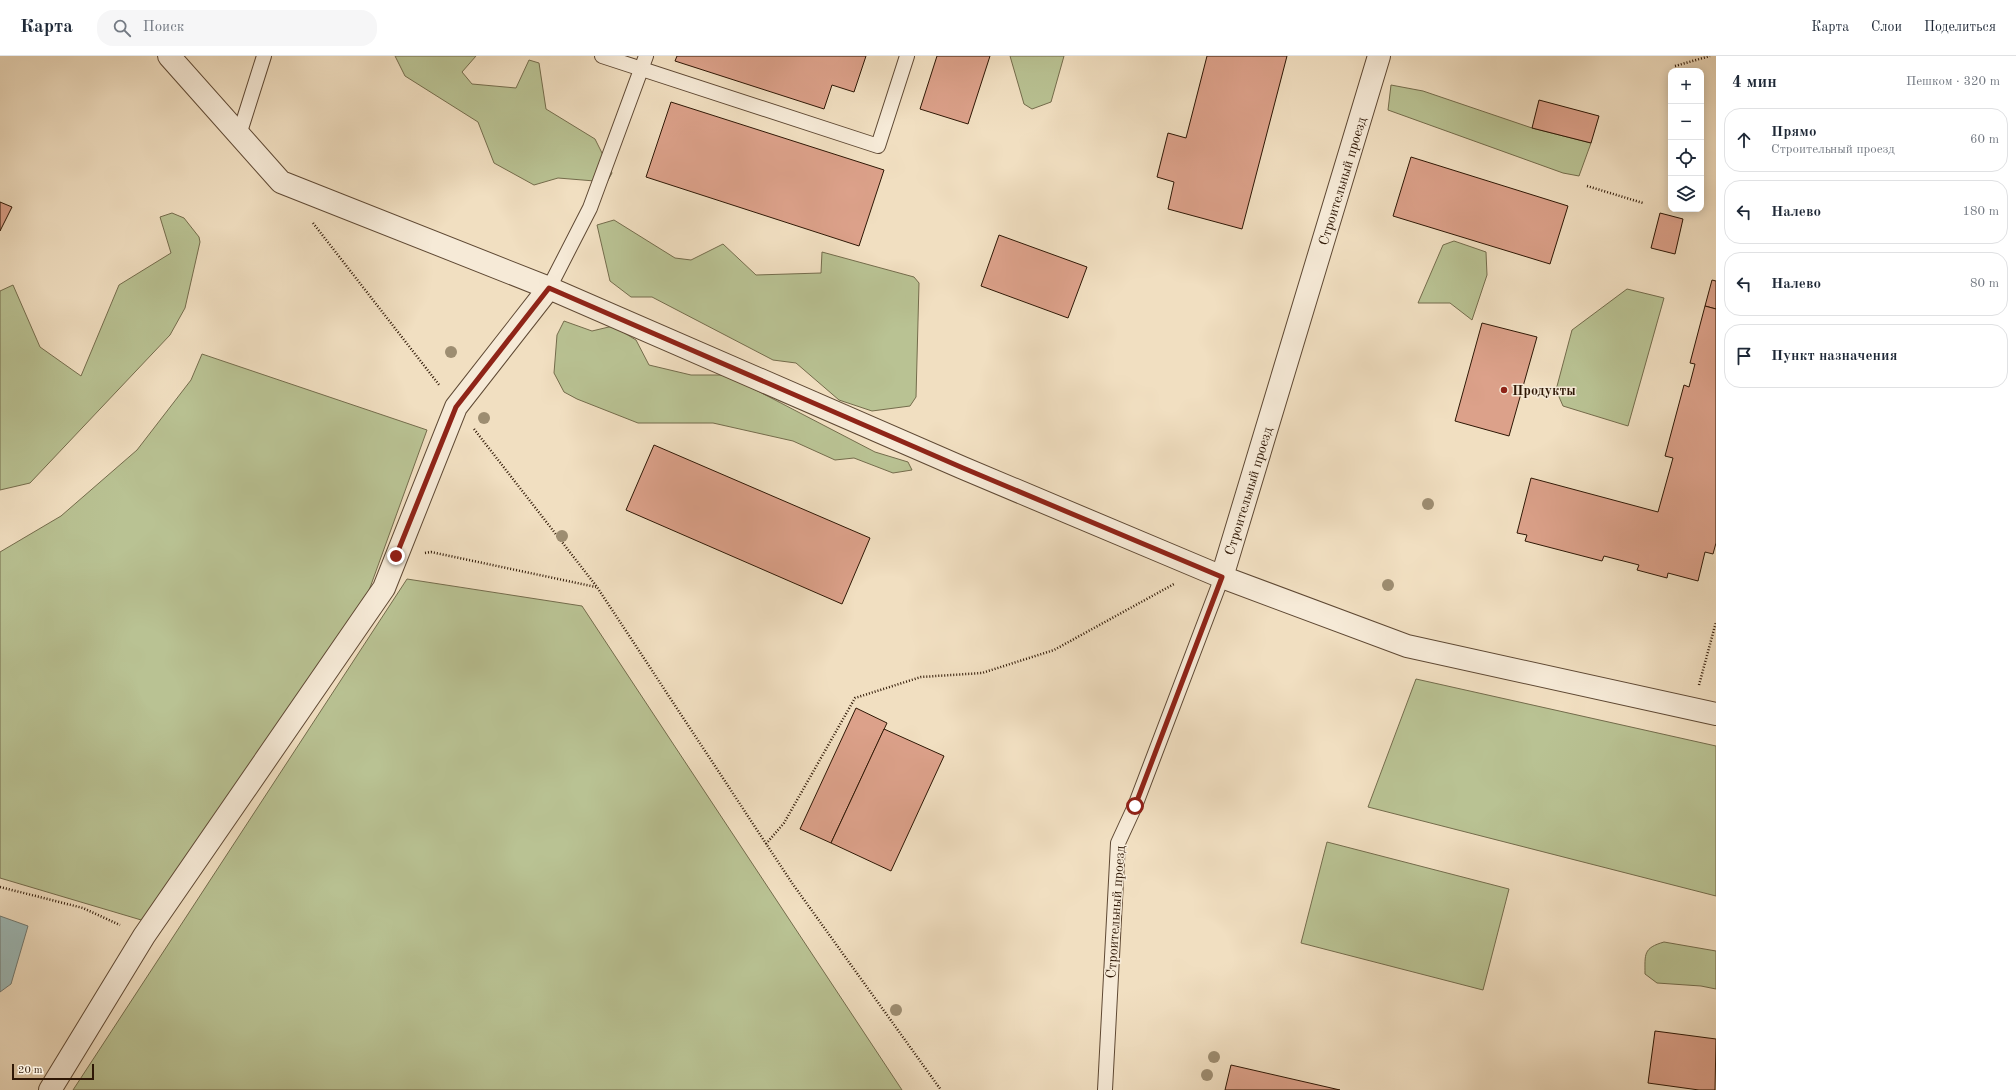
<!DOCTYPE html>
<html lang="ru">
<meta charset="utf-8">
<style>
body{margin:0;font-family:"Old Standard TT",serif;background:#f6f6f7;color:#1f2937}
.controls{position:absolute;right:12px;top:12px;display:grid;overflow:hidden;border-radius:8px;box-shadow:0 2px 10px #0003}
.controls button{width:36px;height:36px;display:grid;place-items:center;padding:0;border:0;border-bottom:1px solid #e0e1e3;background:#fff;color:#1f2937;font:20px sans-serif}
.scale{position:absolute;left:12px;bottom:10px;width:82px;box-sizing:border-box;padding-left:4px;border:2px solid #2e1705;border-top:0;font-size:11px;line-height:14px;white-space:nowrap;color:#2e1705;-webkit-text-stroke:3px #f6ead7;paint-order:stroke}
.stop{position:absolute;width:12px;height:12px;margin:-9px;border:3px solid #8f2418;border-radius:50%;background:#fff}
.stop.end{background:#8f2418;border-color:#fff;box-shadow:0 1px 4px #0008}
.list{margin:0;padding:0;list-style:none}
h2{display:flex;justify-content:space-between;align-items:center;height:52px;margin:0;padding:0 16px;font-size:17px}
h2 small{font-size:13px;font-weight:400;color:#747a83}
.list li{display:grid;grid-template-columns:26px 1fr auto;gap:12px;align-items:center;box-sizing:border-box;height:64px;margin:0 8px 8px;padding:0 8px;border:1px solid #e0e1e3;border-radius:16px}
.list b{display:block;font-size:15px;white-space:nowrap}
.list p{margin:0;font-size:13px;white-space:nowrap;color:#747a83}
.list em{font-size:13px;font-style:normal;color:#747a83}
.icon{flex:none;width:22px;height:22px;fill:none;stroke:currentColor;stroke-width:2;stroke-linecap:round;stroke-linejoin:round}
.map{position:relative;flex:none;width:1716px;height:1034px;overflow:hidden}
header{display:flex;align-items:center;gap:24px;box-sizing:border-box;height:56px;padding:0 20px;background:#fff;border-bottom:1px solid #e0e1e3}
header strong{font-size:19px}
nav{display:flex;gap:22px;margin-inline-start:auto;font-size:14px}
.search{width:280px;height:36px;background:#f6f6f7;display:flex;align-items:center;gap:10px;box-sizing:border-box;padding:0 14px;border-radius:16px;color:#747a83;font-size:15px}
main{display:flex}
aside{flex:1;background:#fff}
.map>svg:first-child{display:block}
</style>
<header>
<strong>Карта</strong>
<div class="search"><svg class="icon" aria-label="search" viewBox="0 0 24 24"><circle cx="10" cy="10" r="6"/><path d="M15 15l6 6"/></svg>Поиск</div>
<nav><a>Карта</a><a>Слои</a><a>Поделиться</a></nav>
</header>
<main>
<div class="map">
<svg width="1716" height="1034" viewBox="0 0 1716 1034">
<rect width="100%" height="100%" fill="#f1dfc1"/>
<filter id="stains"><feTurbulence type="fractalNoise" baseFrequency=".005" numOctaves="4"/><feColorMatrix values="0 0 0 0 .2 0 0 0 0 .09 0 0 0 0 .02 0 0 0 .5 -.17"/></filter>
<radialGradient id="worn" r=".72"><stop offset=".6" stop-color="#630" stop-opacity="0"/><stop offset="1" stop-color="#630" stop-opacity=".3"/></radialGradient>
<g fill="#b9c293" stroke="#746c4c">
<polygon points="395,0 476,0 462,16 472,28 516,32 529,4 539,7 546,53 595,83 612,117 607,126 558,122 534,129 494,107 478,66 405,20"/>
<polygon points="1010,0 1064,0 1051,46 1032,53 1024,48"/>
<polygon points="1391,29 1423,35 1532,72 1591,87 1579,120 1563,117 1388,54"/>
<polygon points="172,157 184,162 199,181 200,186 185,252 170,279 30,427 0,434 0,235 13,229 40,291 81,320 119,229 171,197 160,161"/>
<polygon points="614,164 675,202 691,204 723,188 756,219 821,217 822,196 914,221 919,227 916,341 910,350 872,355 839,344 796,307 773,304 652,241 631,241 610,225 597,169"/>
<polygon points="1454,185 1486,196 1487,219 1472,264 1450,247 1418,247 1443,189"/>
<polygon points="1627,233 1664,242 1628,370 1563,350 1556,334 1572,274"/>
<polygon points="564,265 592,275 613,270 636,284 649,309 691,319 727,319 875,396 908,406 912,414 893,417 854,402 835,404 793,385 713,367 638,367 577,343 564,336 554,317 557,279"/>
<polygon points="202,298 427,374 367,540 148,866 0,822 0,496 61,460 137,394 191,324"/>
<polygon points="407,523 582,550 902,1034 73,1034"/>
<polygon points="1416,623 1716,690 1716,840 1368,751"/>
<polygon points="1327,786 1509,833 1483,934 1301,887"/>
<path d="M1664,886L1716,895V933L1701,930L1657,927L1645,918C1645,898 1643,892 1664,886Z"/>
</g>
<polygon fill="#9dbbba" stroke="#717972" points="0,860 28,870 11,928 0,936"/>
<g fill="#dca18a" stroke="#2e1705">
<polygon points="677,0 866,0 854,36 832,29 824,53 675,5"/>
<polygon points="937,0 990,0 968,68 920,53"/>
<polygon points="1207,0 1287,0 1242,173 1168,153 1174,126 1157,121 1168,77 1186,82"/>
<polygon points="1539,44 1599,60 1591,87 1532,72"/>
<polygon points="671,46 884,114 859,190 646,121"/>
<polygon points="1411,101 1568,150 1550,208 1393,160"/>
<polygon points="0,146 12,151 0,175"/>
<polygon points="1660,157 1683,163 1675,198 1651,192"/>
<polygon points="999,179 1087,211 1068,262 981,230"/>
<polygon points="1712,224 1716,225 1716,253 1705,250"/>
<polygon points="1705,250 1716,253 1716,487 1713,498 1705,496 1698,525 1668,517 1667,522 1637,514 1639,509 1604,500 1602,505 1525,485 1527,479 1517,477 1531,422 1658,456 1673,402 1665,400 1684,329 1689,331 1695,308 1690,307"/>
<polygon points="1482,267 1537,281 1509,380 1455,365"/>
<polygon points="654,389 870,482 842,548 626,454"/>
<polygon points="856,652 887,667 831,787 800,773"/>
<polygon points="884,673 944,700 891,815 831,787"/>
<polygon points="1655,975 1716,983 1715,1034 1699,1034 1648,1027"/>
<polygon points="1231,1009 1340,1034 1225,1034"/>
</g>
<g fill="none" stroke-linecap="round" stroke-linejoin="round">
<g stroke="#5f4934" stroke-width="16">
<g id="service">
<polyline points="602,0 878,90 907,0"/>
<polyline points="239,79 264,0"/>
<polyline points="549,232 590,152 646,0"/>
<polyline points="1105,1034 1118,787 1135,750 1222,521"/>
</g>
</g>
<g stroke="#5f4934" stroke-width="24">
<g id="minor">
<polyline points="169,0 281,126 549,232 963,412 1222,521 1407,590 1716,658"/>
<polyline points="1222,521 1379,0"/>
<polyline points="50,1034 144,880 384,532 456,351 549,232"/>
</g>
</g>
<g stroke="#2e1705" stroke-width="2.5" stroke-dasharray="1 2" stroke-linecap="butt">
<polyline points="1675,10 1710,0"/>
<polyline points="1587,130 1643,147"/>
<polyline points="313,167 440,330"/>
<polyline points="474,373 597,531 792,827 941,1034"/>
<polyline points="425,497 431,496 596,531"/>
<polyline points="1699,629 1716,566"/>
<polyline points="766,788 784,767 855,642 921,621 982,617 1054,594 1174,528"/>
<polyline points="0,831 83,852 120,869"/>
</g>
<use href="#service" stroke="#f6ead7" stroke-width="14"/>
<use href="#minor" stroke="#f6ead7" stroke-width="22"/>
</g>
<g fill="#9d8d71">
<circle cx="451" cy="296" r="6"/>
<circle cx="484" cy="362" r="6"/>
<circle cx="1428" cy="448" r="6"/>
<circle cx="562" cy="480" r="6"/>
<circle cx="1388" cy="529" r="6"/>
<circle cx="896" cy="954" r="6"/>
<circle cx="1214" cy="1001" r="6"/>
<circle cx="1207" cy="1019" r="6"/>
</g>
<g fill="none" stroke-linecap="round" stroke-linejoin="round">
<polyline stroke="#8f2418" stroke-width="5" points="396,500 456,351 549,232 963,412 1222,521 1135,750"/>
</g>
<circle fill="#8f2418" stroke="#f6ead7" stroke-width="1.5" cx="1504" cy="334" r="4"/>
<g text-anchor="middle" stroke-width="3" stroke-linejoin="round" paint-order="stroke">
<g font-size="14" fill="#2e1705" stroke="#f6ead7">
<text transform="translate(1342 125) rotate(-73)" y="5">Строительный проезд</text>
<text transform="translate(1248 435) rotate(-73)" y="5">Строительный проезд</text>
<text transform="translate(1115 856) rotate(-86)" y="5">Строительный проезд</text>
</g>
<g font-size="14" font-weight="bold" fill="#2e1705" stroke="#f6ead7" text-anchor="start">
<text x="1512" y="339">Продукты</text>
</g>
</g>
<rect width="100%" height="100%" filter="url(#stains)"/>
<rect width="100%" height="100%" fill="url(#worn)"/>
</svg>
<div class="controls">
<button>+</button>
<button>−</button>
<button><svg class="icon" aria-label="locate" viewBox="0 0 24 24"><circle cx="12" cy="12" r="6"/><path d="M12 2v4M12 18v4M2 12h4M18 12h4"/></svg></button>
<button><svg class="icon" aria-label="layers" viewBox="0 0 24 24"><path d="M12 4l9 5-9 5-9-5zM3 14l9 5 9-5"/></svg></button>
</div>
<div class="scale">20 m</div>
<div class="stop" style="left:1135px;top:750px"></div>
<div class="stop end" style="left:396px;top:500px"></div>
</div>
<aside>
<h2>4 мин<small>Пешком · 320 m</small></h2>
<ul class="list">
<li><svg class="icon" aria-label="ahead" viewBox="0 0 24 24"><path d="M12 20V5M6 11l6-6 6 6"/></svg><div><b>Прямо</b><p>Строительный проезд</p></div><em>60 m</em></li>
<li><svg class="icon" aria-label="left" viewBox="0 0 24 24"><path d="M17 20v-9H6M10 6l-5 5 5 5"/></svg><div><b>Налево</b></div><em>180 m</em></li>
<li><svg class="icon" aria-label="left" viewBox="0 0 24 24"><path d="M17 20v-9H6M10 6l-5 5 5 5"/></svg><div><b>Налево</b></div><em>80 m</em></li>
<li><svg class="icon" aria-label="arrive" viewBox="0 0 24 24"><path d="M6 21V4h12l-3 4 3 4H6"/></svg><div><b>Пункт назначения</b></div></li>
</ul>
</aside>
</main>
